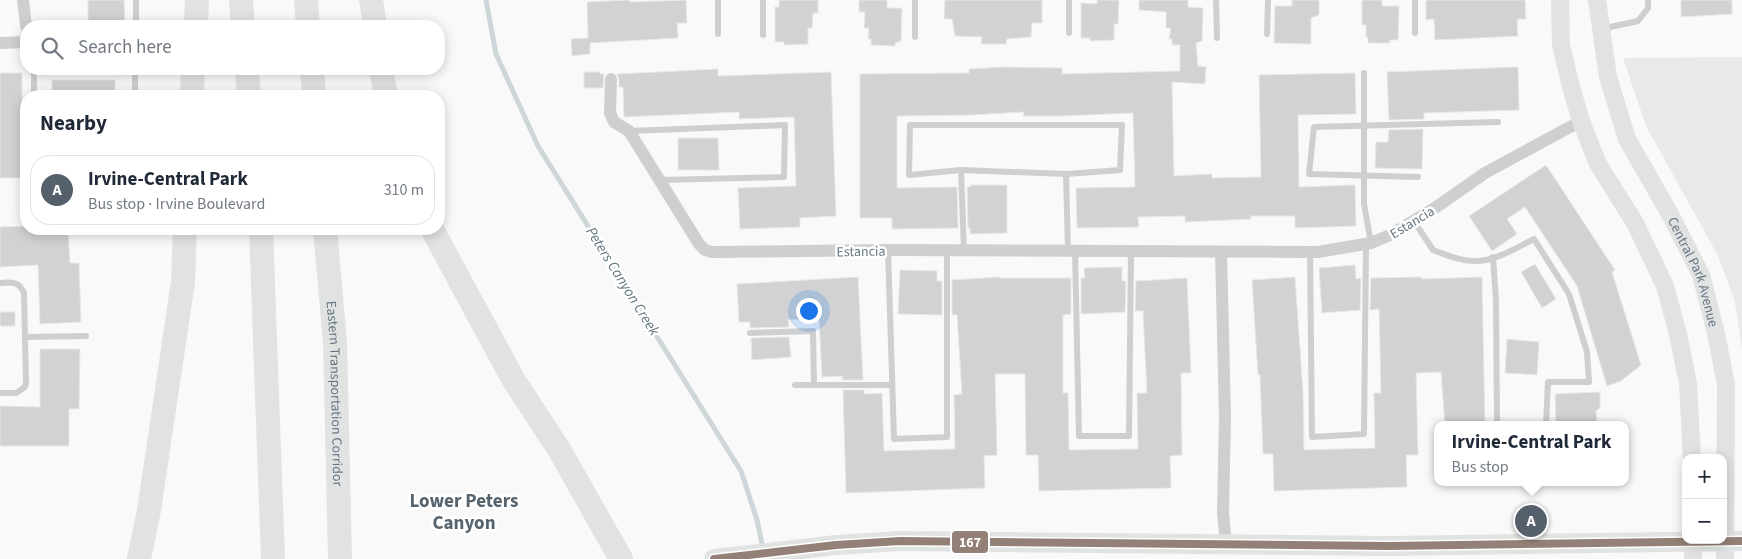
<!DOCTYPE html>
<meta charset="utf-8">
<style>
body{margin:0;font-family:"Source Sans 3",sans-serif;background:#f2f2f3;color:#1f2937}
.controls{position:absolute;right:15px;bottom:15px;display:grid;overflow:hidden;border-radius:10px;box-shadow:0 2px 12px #0003}
.controls button{width:45px;height:45px;display:grid;place-items:center;padding:0;border:0;border-bottom:1px solid #e0e1e3;background:#fff;color:#1f2937;font:25px sans-serif}
.you{position:absolute;left:808px;top:310px;width:18px;height:18px;margin:-12px;border:4px solid #fff;border-radius:50%;background:#1a73e8;box-shadow:0 0 0 8px #1a73e833}
.badge{display:grid;place-items:center;width:32px;height:32px;border-radius:50%;background:#56606c;color:#fff;font-size:16px;font-weight:700}
.pin{position:absolute;translate:-50% -50%;border:2px solid #fff;box-shadow:0 1px 5px #0006}
.popup{position:absolute;left:1434px;top:421px;width:195px;height:65px;box-sizing:border-box;display:grid;place-content:center;border-radius:10px;background:#fff;filter:drop-shadow(0 1px 4px #0005);font-size:16px;white-space:nowrap;color:#747a83}
.popup b{font-size:19px;color:#1f2937}
.popup::after{content:'';position:absolute;left:50%;top:100%;margin-left:-10px;border:10px solid transparent;border-top-color:#fff}
.list{margin:0;padding:0;list-style:none}
h2{display:flex;justify-content:space-between;align-items:center;height:65px;margin:0;padding:0 20px;font-size:21px}
h2 small{font-size:16px;font-weight:400;color:#747a83}
.list li{display:grid;grid-template-columns:32px 1fr auto;gap:15px;align-items:center;box-sizing:border-box;height:70px;margin:0 10px 10px;padding:0 10px;border:1px solid #e0e1e3;border-radius:20px}
.list b{display:block;font-size:19px;white-space:nowrap}
.list p{margin:0;font-size:16px;white-space:nowrap;color:#747a83}
.list em{font-size:16px;font-style:normal;color:#747a83}
.icon{flex:none;width:28px;height:28px;fill:none;stroke:currentColor;stroke-width:2;stroke-linecap:round;stroke-linejoin:round}
.map{position:relative;flex:none;width:1742px;height:559px;overflow:hidden}
.search{position:absolute;background:#fff;box-shadow:0 2px 12px #0003;left:20px;top:20px;width:425px;height:55px;display:flex;align-items:center;gap:12px;box-sizing:border-box;padding:0 18px;border-radius:20px;color:#747a83;font-size:19px}
.panel{position:absolute;background:#fff;box-shadow:0 2px 12px #0003;left:20px;top:90px;width:425px;height:145px;border-radius:20px}
.map>svg:first-child{display:block}
</style>
<div class="map">
<svg width="1742" height="559" viewBox="0 0 1742 559">
<rect width="100%" height="100%" fill="#f9f9f9"/>
<polygon fill="#e8e9e9" points="1742,57 1742,348 1734,298 1717,254 1646,126 1623,58"/>
<g fill="none" stroke-linecap="round" stroke-linejoin="round">
<polyline stroke="#ced6d9" stroke-width="5" points="486,0 496,54 538,146 741,471 757,520 763,549"/>
</g>
<g fill="#d0d2d3" stroke="#e8e8e8">
<polygon points="88,0 124,0 125,26 88,26"/>
<polygon points="630,0 630,2 686,0 687,23 677,23 678,38 590,43 590,54 572,56 571,39 588,38 587,2"/>
<polygon points="779,0 818,0 818,13 813,13 812,28 808,28 808,44 784,45 784,42 775,42 775,7 779,7"/>
<polygon points="859,0 887,0 887,8 902,8 901,41 895,43 895,46 871,45 871,39 868,39 869,28 864,28 865,12 859,12"/>
<polygon points="945,0 1042,0 1042,23 1032,23 1031,37 1007,39 1006,44 981,44 982,37 955,36 952,19 944,19"/>
<polygon points="1097,0 1119,0 1118,24 1114,24 1114,40 1090,41 1090,38 1081,38 1081,3 1097,4"/>
<polygon points="1139,0 1188,0 1188,7 1203,8 1202,41 1196,43 1198,66 1206,67 1205,84 1172,82 1174,176 1212,174 1212,178 1261,177 1259,75 1355,73 1356,114 1298,115 1299,187 1355,185 1356,226 1295,228 1295,216 1251,216 1251,219 1185,222 1185,216 1138,217 1139,227 1077,228 1076,188 1135,187 1133,113 1061,116 1023,116 1024,112 972,115 897,116 897,188 957,187 958,228 892,229 892,218 860,218 860,74 969,73 969,69 1003,67 1062,68 1062,74 1180,71 1180,45 1172,45 1172,39 1169,39 1171,28 1166,28 1166,12 1139,10"/>
<polygon points="1292,0 1319,0 1319,15 1311,18 1311,44 1274,43 1275,6 1292,6"/>
<polygon points="1362,0 1382,0 1382,6 1399,6 1398,40 1390,40 1390,43 1368,43 1368,37 1366,37 1366,25 1362,25"/>
<polygon points="1426,0 1525,0 1526,19 1517,19 1518,36 1435,40 1434,19 1426,20"/>
<polygon points="1681,0 1732,0 1732,14 1681,17"/>
<polygon points="1518,67 1519,110 1424,113 1424,119 1389,120 1387,72"/>
<polygon points="718,69 718,76 831,72 836,216 800,218 800,227 740,229 738,188 796,186 794,117 739,119 739,112 624,117 623,87 619,87 619,79 617,74"/>
<polygon points="584,72 600,72 600,74 604,74 603,88 584,88"/>
<rect x="0" y="73" width="22" height="105"/>
<rect x="52" y="80" width="63" height="16"/>
<polygon points="1423,129 1422,169 1375,168 1376,142 1388,142 1389,130"/>
<polygon points="678,138 718,138 719,170 678,170"/>
<polygon points="1546,165 1615,270 1612,272 1641,365 1621,381 1607,386 1577,286 1525,207 1507,219 1517,234 1492,251 1469,216"/>
<polygon points="970,185 1007,185 1007,233 970,234 970,228 968,228 967,187 970,187"/>
<polygon points="26,226 26,229 68,229 70,263 79,263 81,322 40,324 38,265 0,267 0,227"/>
<polygon points="1535,264 1556,299 1542,308 1521,272"/>
<polygon points="1355,265 1356,279 1361,278 1360,310 1322,313 1319,268"/>
<polygon points="1122,267 1122,281 1126,281 1125,312 1081,314 1081,278 1085,278 1084,268"/>
<polygon points="900,270 937,271 937,281 942,281 942,315 898,314"/>
<polygon points="858,277 863,380 843,380 842,376 822,377 819,318 788,320 789,327 750,328 750,322 739,322 737,284"/>
<polygon points="1000,277 1000,278 1071,278 1071,314 1063,315 1063,393 1068,393 1069,450 1138,449 1137,393 1147,393 1143,311 1135,311 1136,281 1187,278 1191,373 1181,373 1182,455 1170,456 1171,488 1039,491 1038,455 1026,455 1025,374 995,374 997,455 984,456 985,488 846,493 843,390 864,390 864,394 882,393 884,451 955,449 954,395 962,394 957,315 952,315 952,280"/>
<polygon points="1295,277 1303,392 1304,450 1375,448 1374,393 1381,393 1379,309 1370,310 1371,278 1422,277 1422,279 1482,277 1485,425 1445,425 1441,372 1416,373 1418,455 1406,455 1407,487 1274,491 1273,454 1263,454 1260,375 1258,375 1252,280"/>
<rect x="0" y="312" width="15" height="14"/>
<polygon points="789,337 791,357 752,360 751,338"/>
<polygon points="1507,339 1539,342 1537,375 1505,373"/>
<polygon points="40,349 80,349 79,409 69,409 69,446 0,446 0,406 40,407"/>
<polygon points="1600,392 1600,408 1596,411 1597,425 1556,425 1555,394"/>
</g>
<g fill="none" stroke-linecap="round" stroke-linejoin="round">
<g stroke="#cecfd0" stroke-width="6">
<polyline points="763,0 763,35"/>
<polyline points="915,0 915,37"/>
<polyline points="1216,0 1217,38"/>
<polyline points="136,26 136,0"/>
<polyline points="1601,29 1638,21 1648,8 1648,0"/>
<polyline points="1069,33 1069,0"/>
<polyline points="1415,33 1415,0"/>
<polyline points="718,34 718,0"/>
<polyline points="1267,34 1268,0"/>
<polyline points="34,69 34,96"/>
<polyline points="1364,73 1364,204 1371,243"/>
<polyline points="135,96 135,69"/>
<polygon points="910,125 1122,125 1120,170 1066,174 961,170 909,175"/>
<polyline points="629,131 785,125 784,177 660,180"/>
<polyline points="961,170 964,251"/>
<polyline points="1066,174 1068,251"/>
<polyline points="1418,177 1309,174 1314,127 1498,122"/>
<path d="M1414,221L1433,250C1446,255 1461,261 1475,261C1496,261 1516,248 1534,239L1569,294L1587,352L1589,382H1548L1546,425"/>
<polyline points="888,250 894,439 947,437 947,251"/>
<polyline points="1075,251 1079,436 1129,436 1131,251"/>
<polyline points="1310,252 1312,437 1364,434 1366,244"/>
<polyline points="1493,257 1496,301 1497,425"/>
<path d="M0,283C11,282 19,281 24,293L26,382L25,387L16,393H0"/>
<polyline points="750,333 813,331 814,385"/>
<polyline points="25,337 86,336"/>
<polyline points="795,385 892,385"/>
</g>
<g stroke="#cecfd0" stroke-width="12">
<polyline points="23,0 26,26"/>
<polyline points="0,43 26,42"/>
<polyline points="611,79 610,113 614,122 629,131 699,244 705,250 712,252 888,250 1318,252 1371,243 1390,235 1435,208 1485,173 1581,121"/>
<polyline points="1221,252 1225,417 1223,513 1226,544"/>
</g>
<g stroke="#e1e2e2" stroke-width="18">
<polyline points="1560,0 1561,45 1571,87 1581,121 1598,164 1635,223 1665,286 1678,334 1688,383 1692,458"/>
<path id="s1" d="M1597,0L1608,77L1627,139L1671,216L1701,275L1716,333L1726,385L1725,559"/>
<polyline points="1693,540 1693,559"/>
</g>
<polyline stroke="#e1e2e2" stroke-width="20" points="714,559 836,545 900,541 1389,546 1742,541"/>
<g stroke="#e1e2e2" stroke-width="24">
<polyline points="241,0 243,26"/>
<polyline points="306,0 308,26"/>
<polyline points="371,0 375,26"/>
<polyline points="196,26 197,0"/>
<polyline points="247,69 249,96"/>
<polyline points="312,69 314,96"/>
<polyline points="381,69 386,96"/>
<polyline points="192,96 193,69"/>
<polyline points="261,229 273,559"/>
<path id="s2" d="M325,229L335,342L340,559"/>
<polyline points="432,229 513,379 560,451 621,559"/>
<polyline points="139,559 149,510 183,282 185,229"/>
</g>
<g stroke="#fff" stroke-width="11">
<polyline id="bus-1" points="714,559 836,545 900,541 1389,546 1742,541"/>
</g>
<use href="#bus-1" stroke="#938177" stroke-width="8"/>
</g>
<g text-anchor="middle" stroke-width="5" stroke-linejoin="round" paint-order="stroke">
<g font-size="14" fill="#657683" stroke="#fff">
<text transform="translate(1412 222) rotate(-31)" y="5">Estancia</text>
<text transform="translate(861 251) rotate(-1)" y="5">Estancia</text>
<text dy="5" stroke="none"><textPath href="#s1" startOffset="292">Central Park Avenue</textPath></text>
<text dy="5" stroke="none"><textPath href="#s2" startOffset="165">Eastern Transportation Corridor</textPath></text>
</g>
<g font-size="15" font-style="italic" fill="#60757c" stroke="#fff">
<text transform="translate(623 281) rotate(58)" y="5">Peters Canyon Creek</text>
</g>
<g font-size="19" font-weight="bold" fill="#57646e" stroke="#fff">
<text x="464" y="507">Lower Peters<tspan x="464" dy="22">Canyon</tspan></text>
</g>
</g>
<rect stroke="#fff" stroke-width="2" x="951" y="530" width="38" height="24" rx="5" fill="#938177"/>
<g font-size="14" text-anchor="middle" font-weight="bold" fill="#fff">
<text x="970" y="547">167</text>
</g>
</svg>
<div class="controls">
<button>+</button>
<button>−</button>
</div>
<div class="you"></div>
<div class="pin badge" style="left:1531px;top:521px">A</div>
<div class="popup"><b>Irvine-Central Park</b>Bus stop</div>
<div class="search"><svg class="icon" aria-label="search" viewBox="0 0 24 24"><circle cx="10" cy="10" r="6"/><path d="M15 15l6 6"/></svg>Search here</div>
<section class="panel">
<h2>Nearby<small></small></h2>
<ul class="list">
<li><span class="badge">A</span><div><b>Irvine-Central Park</b><p>Bus stop · Irvine Boulevard</p></div><em>310 m</em></li>
</ul>
</section>
</div>
